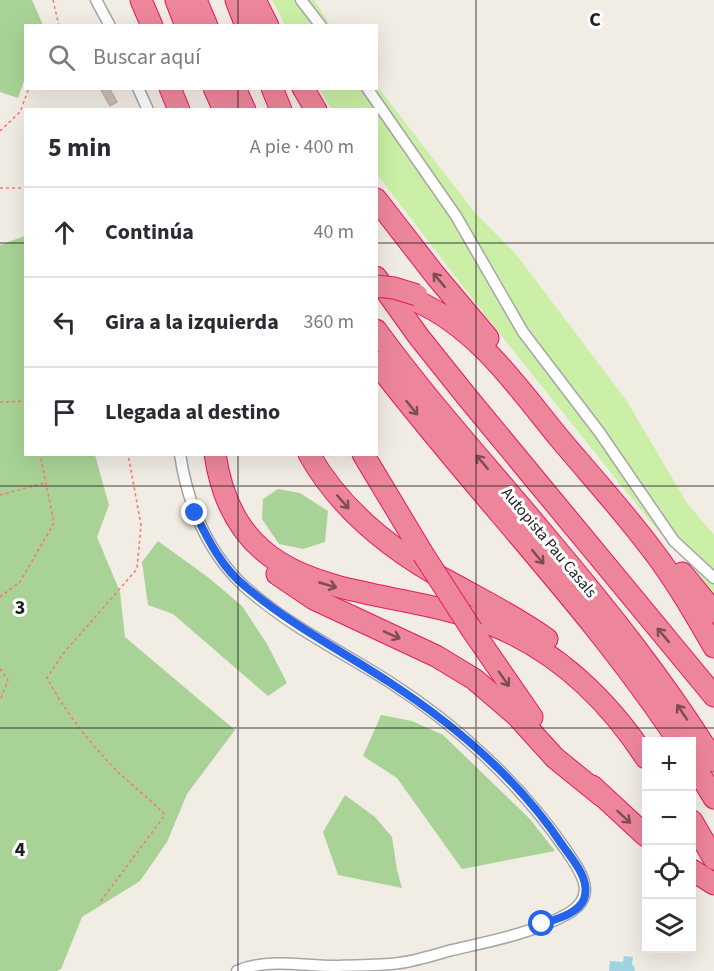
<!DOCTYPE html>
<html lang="es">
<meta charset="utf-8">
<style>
body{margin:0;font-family:"Source Sans 3",sans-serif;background:#f2f2f3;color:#2b2b33}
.controls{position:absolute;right:18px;bottom:18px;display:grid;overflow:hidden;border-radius:0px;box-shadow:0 6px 24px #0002}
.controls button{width:54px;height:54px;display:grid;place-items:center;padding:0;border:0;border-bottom:2px solid #e1e1e2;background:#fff;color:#2b2b33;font:30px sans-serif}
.stop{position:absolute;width:18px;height:18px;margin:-14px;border:4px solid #2563eb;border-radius:50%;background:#fff}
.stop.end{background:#2563eb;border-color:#fff;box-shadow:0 2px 6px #0008}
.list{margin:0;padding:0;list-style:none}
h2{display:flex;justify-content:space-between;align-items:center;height:78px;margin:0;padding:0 24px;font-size:26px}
h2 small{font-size:20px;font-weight:400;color:#7c7c81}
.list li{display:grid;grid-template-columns:39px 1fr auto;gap:18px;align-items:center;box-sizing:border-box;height:90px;padding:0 24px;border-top:2px solid #e1e1e2}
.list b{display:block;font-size:22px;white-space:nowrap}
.list em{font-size:20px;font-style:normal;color:#7c7c81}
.icon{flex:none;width:33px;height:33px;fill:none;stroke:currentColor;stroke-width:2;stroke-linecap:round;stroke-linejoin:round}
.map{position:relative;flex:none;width:714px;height:971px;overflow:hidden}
.search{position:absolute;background:#fff;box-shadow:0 6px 24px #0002;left:24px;top:24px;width:354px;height:66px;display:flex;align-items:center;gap:15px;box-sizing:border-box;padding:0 21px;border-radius:0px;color:#7c7c81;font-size:22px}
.panel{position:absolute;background:#fff;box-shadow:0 6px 24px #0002;left:24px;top:108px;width:354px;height:348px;border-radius:0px}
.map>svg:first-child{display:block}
</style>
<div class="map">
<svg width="714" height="971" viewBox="0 0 714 971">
<rect width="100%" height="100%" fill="#f1ece4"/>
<g fill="#cbefa6">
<polygon points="272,0 314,0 330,25 285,25"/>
<polygon points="377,86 475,213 514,252 531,274 626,400 687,503 714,535 714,593 649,520 484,314 377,174 376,110 331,109 319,89 376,88"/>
</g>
<g fill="#a9d396">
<polygon points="0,0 32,0 43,25 26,26 25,78 18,98 0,92"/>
<polygon points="25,236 26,454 95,455 109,505 97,537 120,592 125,637 235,730 187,794 167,842 140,881 82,917 61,969 57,971 0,971 0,245"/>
<polygon points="278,489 300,493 328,511 325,542 303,549 279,544 262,519 263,499"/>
<polygon points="158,541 209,578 242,606 267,644 287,683 268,696 173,614 148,605 142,562"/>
<polygon points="381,715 412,721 443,735 530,819 555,851 462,869 397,778 363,756"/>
<polygon points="345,795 375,817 392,837 397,870 402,888 338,875 323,832"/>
</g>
<polygon fill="#a1d4e2" points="624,956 633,957 632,965 634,966 635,971 609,971 610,961 623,962"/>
<polygon fill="#c9bfb7" stroke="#c4b2a6" stroke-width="1.5" points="100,88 109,88 117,102 110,106"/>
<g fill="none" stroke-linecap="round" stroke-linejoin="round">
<g stroke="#a6a6a6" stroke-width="13">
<g id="minor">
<polyline points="96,0 110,26"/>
<polyline points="301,0 321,26"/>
<polyline points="138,88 148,110"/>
<polyline points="367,88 456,216 523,332 600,433 674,541 714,578"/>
<path d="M180,454C187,502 207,552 244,586C287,625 339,650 388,681C457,725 520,783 566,850C580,871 599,895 569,913C534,933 491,941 452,950C434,955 416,961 399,963C378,966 355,965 334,966C303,966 266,958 237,971"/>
</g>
</g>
<g stroke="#e91762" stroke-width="23">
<g id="motorway">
<polyline points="141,0 152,26"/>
<polyline points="176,0 186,26"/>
<polyline points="196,0 207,26"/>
<polyline points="236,0 246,26"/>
<polyline points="255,0 268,26"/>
<polyline points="170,88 179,110"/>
<polyline points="214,88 224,110"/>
<polyline points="235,88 245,110"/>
<polyline points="272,88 281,110"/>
<polyline points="303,88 316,110"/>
<polyline points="376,199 435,275 488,338"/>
<polyline points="376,277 419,337 467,397 714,696"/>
<path d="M416,301C478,328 518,388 560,439C591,476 624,512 653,551C676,581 695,614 714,647"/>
<path d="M376,330C429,403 490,469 547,538C607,609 665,682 714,761"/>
<path d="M376,362C474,491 589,606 679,742"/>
<path d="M215,454C238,610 380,580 490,624C556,650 608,700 646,758"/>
<path d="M309,454C342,513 396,554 455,585C486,602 518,618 547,639"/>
<polyline points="363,454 423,554"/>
<polyline points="682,573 714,612"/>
<polyline points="277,574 314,599 436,656 474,679 516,715 555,758 602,796"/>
<polyline points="472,630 532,717"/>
<polyline points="692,761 714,798"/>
<polyline points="592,786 646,836"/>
<polyline points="692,821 714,859"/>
<polyline points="692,870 714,884"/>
</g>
</g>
<g stroke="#ff7467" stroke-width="1.5" stroke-dasharray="3 3" stroke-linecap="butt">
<polyline points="53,0 59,26"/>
<polyline points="0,131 20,112 29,88"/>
<polyline points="0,188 26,188"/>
<polyline points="0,402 26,401"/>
<polyline points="0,495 44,483"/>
<polyline points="0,597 20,582 54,523 40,454"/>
<polyline points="0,669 8,680 0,701"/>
<path d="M101,901L165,815C149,798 130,784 114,768C88,741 65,711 47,678L62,655L137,569L141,525L128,454"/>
</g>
<use href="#minor" stroke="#fff" stroke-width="10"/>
<use href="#motorway" stroke="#ee869b" stroke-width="21"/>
<g stroke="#e91762" stroke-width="23" stroke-linecap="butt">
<g id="motorway-bridge">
<polyline points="376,286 394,288 417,295"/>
<polyline points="423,554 472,630"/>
</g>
</g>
<use href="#motorway-bridge" stroke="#ee869b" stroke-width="21"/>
</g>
<defs><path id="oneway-shaft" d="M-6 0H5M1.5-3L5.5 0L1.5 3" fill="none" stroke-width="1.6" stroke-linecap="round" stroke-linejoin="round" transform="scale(1.5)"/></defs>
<g stroke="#7c4d57">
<use href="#oneway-shaft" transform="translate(439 280) rotate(-130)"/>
<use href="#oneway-shaft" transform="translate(412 408) rotate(51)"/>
<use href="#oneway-shaft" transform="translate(482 462) rotate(-130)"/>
<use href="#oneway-shaft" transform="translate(343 502) rotate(49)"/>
<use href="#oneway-shaft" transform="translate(538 557) rotate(50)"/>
<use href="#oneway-shaft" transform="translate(328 585) rotate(16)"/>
<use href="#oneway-shaft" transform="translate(392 635) rotate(24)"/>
<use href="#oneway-shaft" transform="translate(663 635) rotate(-130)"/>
<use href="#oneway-shaft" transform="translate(504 679) rotate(55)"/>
<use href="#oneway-shaft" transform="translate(682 712) rotate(-124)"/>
<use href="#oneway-shaft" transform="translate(624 817) rotate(43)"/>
</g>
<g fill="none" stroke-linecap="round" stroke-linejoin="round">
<path stroke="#2563eb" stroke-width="8" d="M195,513C208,540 222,568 246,587C291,625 340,650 389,682C455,725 519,780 563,846C573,860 591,880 584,899C578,914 556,919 542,924"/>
</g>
<path fill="none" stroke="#1f1f1f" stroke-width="1.5" stroke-opacity="0.55" d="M238,0V26M476,0V971M238,88V110M0,243H26M376,243H714M238,454V971M0,486H714M0,728H714"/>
<g text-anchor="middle" stroke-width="6" stroke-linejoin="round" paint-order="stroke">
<g font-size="16" fill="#1f1f1f" stroke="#fff">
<text transform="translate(550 542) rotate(50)" y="6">Autopista Pau Casals</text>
</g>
</g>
<g font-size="20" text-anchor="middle" font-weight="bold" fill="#1f1f1f" stroke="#fff" stroke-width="6" stroke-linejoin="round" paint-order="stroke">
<text x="595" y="26">C</text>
<text x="20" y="614">3</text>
<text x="20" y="856">4</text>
</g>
</svg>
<div class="controls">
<button>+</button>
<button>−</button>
<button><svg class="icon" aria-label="locate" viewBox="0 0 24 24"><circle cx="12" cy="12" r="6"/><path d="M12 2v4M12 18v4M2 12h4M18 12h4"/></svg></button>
<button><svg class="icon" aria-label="layers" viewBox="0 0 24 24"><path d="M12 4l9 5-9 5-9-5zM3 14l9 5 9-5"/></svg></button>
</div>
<div class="stop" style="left:542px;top:924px"></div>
<div class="stop end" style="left:195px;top:513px"></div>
<div class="search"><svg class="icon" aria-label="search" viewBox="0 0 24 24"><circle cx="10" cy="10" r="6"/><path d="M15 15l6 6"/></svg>Buscar aquí</div>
<section class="panel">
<h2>5 min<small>A pie · 400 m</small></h2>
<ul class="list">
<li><svg class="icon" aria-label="ahead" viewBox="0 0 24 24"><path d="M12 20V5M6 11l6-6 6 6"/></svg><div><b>Continúa</b></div><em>40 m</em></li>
<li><svg class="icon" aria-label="left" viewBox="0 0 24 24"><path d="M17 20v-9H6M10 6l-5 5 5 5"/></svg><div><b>Gira a la izquierda</b></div><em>360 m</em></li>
<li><svg class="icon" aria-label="arrive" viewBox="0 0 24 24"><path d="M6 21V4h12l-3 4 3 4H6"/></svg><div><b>Llegada al destino</b></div></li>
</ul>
</section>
</div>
